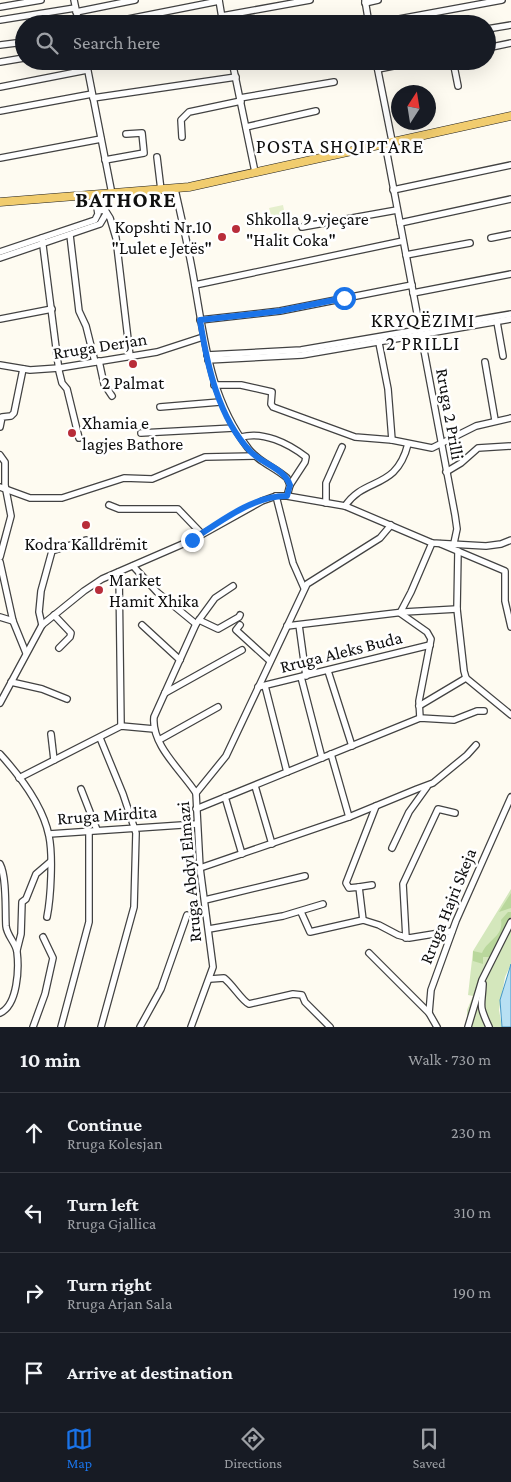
<!DOCTYPE html>
<meta charset="utf-8">
<style>
body{margin:0;font-family:"Crimson Pro",serif;background:#20242c;color:#f1f3f6}
.compass{position:absolute;left:391px;top:85px;width:45px;height:45px;border-radius:50%;background:#171b24;box-shadow:0 5px 20px #0002;rotate:12deg}
.stop{position:absolute;width:15px;height:15px;margin:-11px;border:4px solid #1a73e8;border-radius:50%;background:#fff}
.stop.end{background:#1a73e8;border-color:#fff;box-shadow:0 1px 5px #0008}
.list{margin:0;padding:0;list-style:none}
h2{display:flex;justify-content:space-between;align-items:center;height:65px;margin:0;padding:0 20px;font-size:21px}
h2 small{font-size:16px;font-weight:400;color:#9ea1a6}
.list li{display:grid;grid-template-columns:32px 1fr auto;gap:15px;align-items:center;box-sizing:border-box;height:80px;padding:0 20px;border-top:1px solid #363941}
.list b{display:block;font-size:19px;white-space:nowrap}
.list p{margin:0;font-size:16px;white-space:nowrap;color:#9ea1a6}
.list em{font-size:16px;font-style:normal;color:#9ea1a6}
.icon{flex:none;width:28px;height:28px;fill:none;stroke:currentColor;stroke-width:2;stroke-linecap:round;stroke-linejoin:round}
.map{position:relative;flex:none;width:511px;height:1027px;overflow:hidden}
.search{position:absolute;background:#171b24;box-shadow:0 5px 20px #0002;left:15px;right:15px;top:15px;height:55px;display:flex;align-items:center;gap:12px;box-sizing:border-box;padding:0 18px;border-radius:28px;color:#9ea1a6;font-size:19px}
.sheet{height:385px;background:#171b24}
nav{display:flex;justify-content:space-around;align-items:center;box-sizing:border-box;height:70px;border-top:1px solid #363941;background:#171b24;font-size:14px;color:#9ea1a6}
nav a{display:grid;justify-items:center;gap:2px}
nav .on{color:#1a73e8}
.map>svg:first-child{display:block}
</style>
<div class="map">
<svg width="511" height="1027" viewBox="0 0 511 1027">
<rect width="100%" height="100%" fill="#fefbf1"/>
<polygon fill="#d4e7bc" points="511,889 511,964 505,977 499,1010 502,1027 467,1027 467,1010 473,996 468,995 473,951"/>
<g fill="#b9d79c">
<polygon points="511,893 511,908 499,912"/>
<path d="M508,912H511V917L491,957H483V964L473,961V951L482,953C487,940 504,936 501,920Z"/>
</g>
<polygon fill="#e5efcd" points="283,205 287,225 275,227 269,208"/>
<polygon fill="#b8e0f3" stroke="#4397c6" points="511,964 511,1027 502,1027 500,1000"/>
<g fill="none" stroke-linecap="round" stroke-linejoin="round">
<g stroke="#424242" stroke-width="8">
<g id="minor">
<polyline points="74,0 79,24"/>
<polyline points="219,0 223,24"/>
<polyline points="365,0 369,24"/>
<polyline points="365,3 378,0"/>
<polyline points="0,7 41,0"/>
<polyline points="76,12 135,0"/>
<polyline points="222,16 310,0"/>
<polyline points="0,20 75,8"/>
<polyline points="103,24 219,1"/>
<polyline points="372,24 502,0"/>
<polyline points="487,29 511,25"/>
<polyline points="0,45 24,42"/>
<polyline points="487,48 511,43"/>
<polyline points="86,61 112,194"/>
<polyline points="232,61 255,172"/>
<polyline points="376,61 392,141"/>
<polyline points="453,61 458,86"/>
<polyline points="0,62 24,58"/>
<polyline points="378,69 419,61"/>
<polyline points="0,87 87,70"/>
<polyline points="93,98 236,77"/>
<polyline points="240,98 334,82"/>
<polyline points="0,111 92,94"/>
<polyline points="246,127 316,111"/>
<polyline points="182,137 181,120 189,112 241,101"/>
<polyline points="385,143 455,515 457,529 454,543"/>
<polyline points="157,157 161,190"/>
<polyline points="0,158 101,139"/>
<polyline points="105,160 144,153 142,133 126,134"/>
<path d="M175,189C182,221 190,254 195,286C205,344 211,400 248,448C258,462 275,467 287,478L290,485L287,496"/>
<polyline points="393,190 511,165"/>
<polyline points="98,211 105,210 110,218 116,238 130,356"/>
<polyline points="400,223 511,199"/>
<polyline points="302,227 397,210"/>
<polyline points="70,235 79,311 86,326 95,362"/>
<polyline points="42,238 59,371 62,383 67,389 79,438"/>
<polyline points="491,238 511,234"/>
<polyline points="0,252 95,220 98,214 95,195"/>
<polyline points="406,255 470,243"/>
<polyline points="0,258 100,224 106,214 102,195"/>
<polyline points="195,285 403,241"/>
<polyline points="413,293 511,274"/>
<polyline points="0,319 52,309"/>
<polyline points="200,320 280,311 412,285"/>
<polyline points="497,322 503,356"/>
<polyline points="379,343 388,389 392,440"/>
<polyline points="207,355 301,350 511,314"/>
<polyline points="208,360 302,355 511,319"/>
<polyline points="99,361 104,384 112,396"/>
<polyline points="485,362 495,420"/>
<polyline points="0,365 30,370 59,368 157,352 203,337"/>
<polyline points="214,385 241,385 272,392 271,404 273,407 355,437 392,440 432,448 476,426 511,418"/>
<polyline points="160,407 220,402"/>
<polyline points="0,427 2,417 11,416 14,413 23,369"/>
<polyline points="141,433 234,428"/>
<path d="M241,437C263,431 288,443 306,457L305,462L290,485"/>
<polyline points="0,455 5,462 5,485 11,516 0,557"/>
<polyline points="446,472 461,463 478,448 511,446"/>
<polyline points="0,487 30,498 62,498 124,478 152,479 205,457 255,456"/>
<polyline points="276,496 293,563 304,588"/>
<polyline points="326,503 326,483 342,447"/>
<polyline points="109,505 119,509 178,509 202,534"/>
<path d="M345,506C365,476 396,491 408,444"/>
<polyline points="441,544 505,571 505,601 511,627"/>
<polyline points="458,551 457,609 464,671 466,678 511,715"/>
<polyline points="0,562 13,621 26,653"/>
<polyline points="133,566 157,592 196,624"/>
<polyline points="119,572 121,726"/>
<polyline points="54,615 71,633 70,637 59,648"/>
<polyline points="0,617 13,621"/>
<polyline points="199,620 218,629 239,617 240,615"/>
<polyline points="42,625 39,612 41,591 52,551 86,540"/>
<polyline points="142,625 180,660"/>
<polyline points="240,625 236,630 270,661"/>
<polyline points="299,625 306,676"/>
<polyline points="287,626 404,612 457,609"/>
<polyline points="328,671 352,746"/>
<polyline points="301,677 322,758"/>
<polyline points="11,682 42,689 67,699"/>
<polyline points="265,686 287,772"/>
<polyline points="258,687 430,645"/>
<polyline points="165,693 242,650"/>
<polyline points="0,703 42,625 84,591 102,579 192,540 262,501 276,496 287,496 345,506 432,543 486,546 501,544 511,540"/>
<polyline points="419,706 466,678"/>
<polyline points="420,718 419,701 431,639 427,632 400,613 411,592 432,543"/>
<polyline points="51,734 54,760"/>
<polyline points="100,738 123,794 136,833 134,907 101,1027"/>
<polyline points="159,740 218,707"/>
<path d="M0,754C20,776 43,806 49,836C53,855 51,897 47,917"/>
<polyline points="331,754 349,817"/>
<polyline points="19,778 121,726 154,729"/>
<polyline points="255,786 272,844"/>
<polyline points="81,789 97,830"/>
<path d="M196,793C182,771 151,745 154,717L196,624L215,598L233,586"/>
<polyline points="225,797 242,854"/>
<polyline points="196,809 420,718 454,720 477,711 484,711"/>
<polyline points="49,834 197,824"/>
<polyline points="392,848 409,812 427,787"/>
<path d="M0,864C7,877 5,911 6,926C7,936 16,943 17,952C19,968 18,1005 0,1013"/>
<polyline points="200,868 349,817 417,789 433,783 467,755 476,745"/>
<polyline points="359,887 372,885"/>
<polyline points="205,900 305,876"/>
<polyline points="301,912 310,932 363,920 379,925 398,935 409,938 452,931"/>
<polyline points="363,920 359,887 349,888 346,883 376,806"/>
<polyline points="209,929 283,916 323,904"/>
<polyline points="406,938 403,884 438,809 455,813"/>
<polyline points="17,950 21,934 22,902 26,899 36,874 50,862"/>
<polyline points="369,953 429,1013"/>
<path d="M210,979L224,978C233,985 242,1001 249,1004L293,994L302,995L305,1002L330,1027"/>
<path d="M483,984C482,1008 478,1003 489,1027"/>
<polyline points="33,1027 45,994 53,958 43,937"/>
<polyline points="61,1027 89,922 89,831"/>
<polyline points="140,1027 161,989 187,915"/>
<polyline points="191,1027 213,967 200,868 196,793 226,756 307,584 380,538 391,525"/>
<polyline points="437,1027 429,1013 431,990 456,921 511,797"/>
<polyline points="468,1027 482,980 511,922"/>
</g>
</g>
<g stroke="#202020" stroke-width="9">
<polyline id="major" points="0,202 189,187 511,116"/>
</g>
<use href="#minor" stroke="#fff" stroke-width="5.5"/>
<use href="#major" stroke="#f1cc6e" stroke-width="8"/>
</g>
<g fill="none" stroke-linecap="round" stroke-linejoin="round">
<path stroke="#1a73e8" stroke-width="6" d="M192,540C218,523 254,495 287,496L290,485C284,468 262,464 250,451C218,417 207,365 200,320L280,311L344,298"/>
</g>
<g fill="#b82d3a" stroke="#fff" stroke-width="2">
<circle cx="236" cy="229" r="5"/>
<circle cx="222" cy="237" r="5"/>
<circle cx="133" cy="364" r="5"/>
<circle cx="72" cy="433" r="5"/>
<circle cx="86" cy="525" r="5"/>
<circle cx="99" cy="590" r="5"/>
</g>
<g text-anchor="middle" stroke-width="5" stroke-linejoin="round" paint-order="stroke">
<g font-size="18" fill="#0f0f0f" stroke="#fff" text-anchor="start">
<text x="246" y="225">Shkolla 9-vjeçare<tspan x="246" dy="21">"Halit Coka"</tspan></text>
<text x="212" y="233" text-anchor="end">Kopshti Nr.10<tspan x="212" dy="21">"Lulet e Jetës"</tspan></text>
<text x="133" y="389" text-anchor="middle">2 Palmat</text>
<text x="82" y="429">Xhamia e<tspan x="82" dy="21">lagjes Bathore</tspan></text>
<text x="86" y="550" text-anchor="middle">Kodra Kalldrëmit</text>
<text x="109" y="586">Market<tspan x="109" dy="21">Hamit Xhika</tspan></text>
</g>
<g font-size="18" fill="#0f0f0f" stroke="#fff">
<text transform="translate(100 346) rotate(-9)" y="6">Rruga Derjan</text>
<text transform="translate(450 414) rotate(80)" y="6">Rruga 2 Prilli</text>
<text transform="translate(341 652) rotate(-14)" y="6">Rruga Aleks Buda</text>
<text transform="translate(107 815) rotate(-4)" y="6">Rruga Mirdita</text>
<text transform="translate(189 872) rotate(-95)" y="6">Rruga Abdyl Elmazi</text>
<text transform="translate(448 906) rotate(-68)" y="6">Rruga Hajri Skeja</text>
</g>
<g font-size="20" letter-spacing="1" fill="#0f0f0f" stroke="#fff">
<text x="340" y="153">POSTA SHQIPTARE</text>
<text x="423" y="327">KRYQËZIMI<tspan x="423" dy="23">2 PRILLI</tspan></text>
</g>
<g font-size="22" font-weight="bold" letter-spacing="1" fill="#0f0f0f" stroke="#fff">
<text x="126" y="207">BATHORE</text>
</g>
</g>
</svg>
<svg class="compass" viewBox="-18 -18 36 36"><path d="M0-13l5 13h-10z" fill="#e53935"/><path d="M0 13l5-13h-10z" fill="#9ea1a6"/></svg>
<div class="stop" style="left:344px;top:298px"></div>
<div class="stop end" style="left:192px;top:540px"></div>
<div class="search"><svg class="icon" aria-label="search" viewBox="0 0 24 24"><circle cx="10" cy="10" r="6"/><path d="M15 15l6 6"/></svg>Search here</div>
</div>
<section class="sheet">
<h2>10 min<small>Walk · 730 m</small></h2>
<ul class="list">
<li><svg class="icon" aria-label="ahead" viewBox="0 0 24 24"><path d="M12 20V5M6 11l6-6 6 6"/></svg><div><b>Continue</b><p>Rruga Kolesjan</p></div><em>230 m</em></li>
<li><svg class="icon" aria-label="left" viewBox="0 0 24 24"><path d="M17 20v-9H6M10 6l-5 5 5 5"/></svg><div><b>Turn left</b><p>Rruga Gjallica</p></div><em>310 m</em></li>
<li><svg class="icon" aria-label="right" viewBox="0 0 24 24"><path d="M7 20v-9h11M14 6l5 5-5 5"/></svg><div><b>Turn right</b><p>Rruga Arjan Sala</p></div><em>190 m</em></li>
<li><svg class="icon" aria-label="arrive" viewBox="0 0 24 24"><path d="M6 21V4h12l-3 4 3 4H6"/></svg><div><b>Arrive at destination</b></div></li>
</ul>
</section>
<nav>
<a class="on"><svg class="icon" aria-label="map" viewBox="0 0 24 24"><path d="M3 6l6-2 6 2 6-2v14l-6 2-6-2-6 2zM9 4v14M15 6v14"/></svg>Map</a>
<a><svg class="icon" aria-label="directions" viewBox="0 0 24 24"><path d="M12 3l9 9-9 9-9-9zM9 14v-3h6M13 9l2 2-2 2"/></svg>Directions</a>
<a><svg class="icon" aria-label="saved" viewBox="0 0 24 24"><path d="M7 4h10v16l-5-4-5 4z"/></svg>Saved</a>
</nav>
